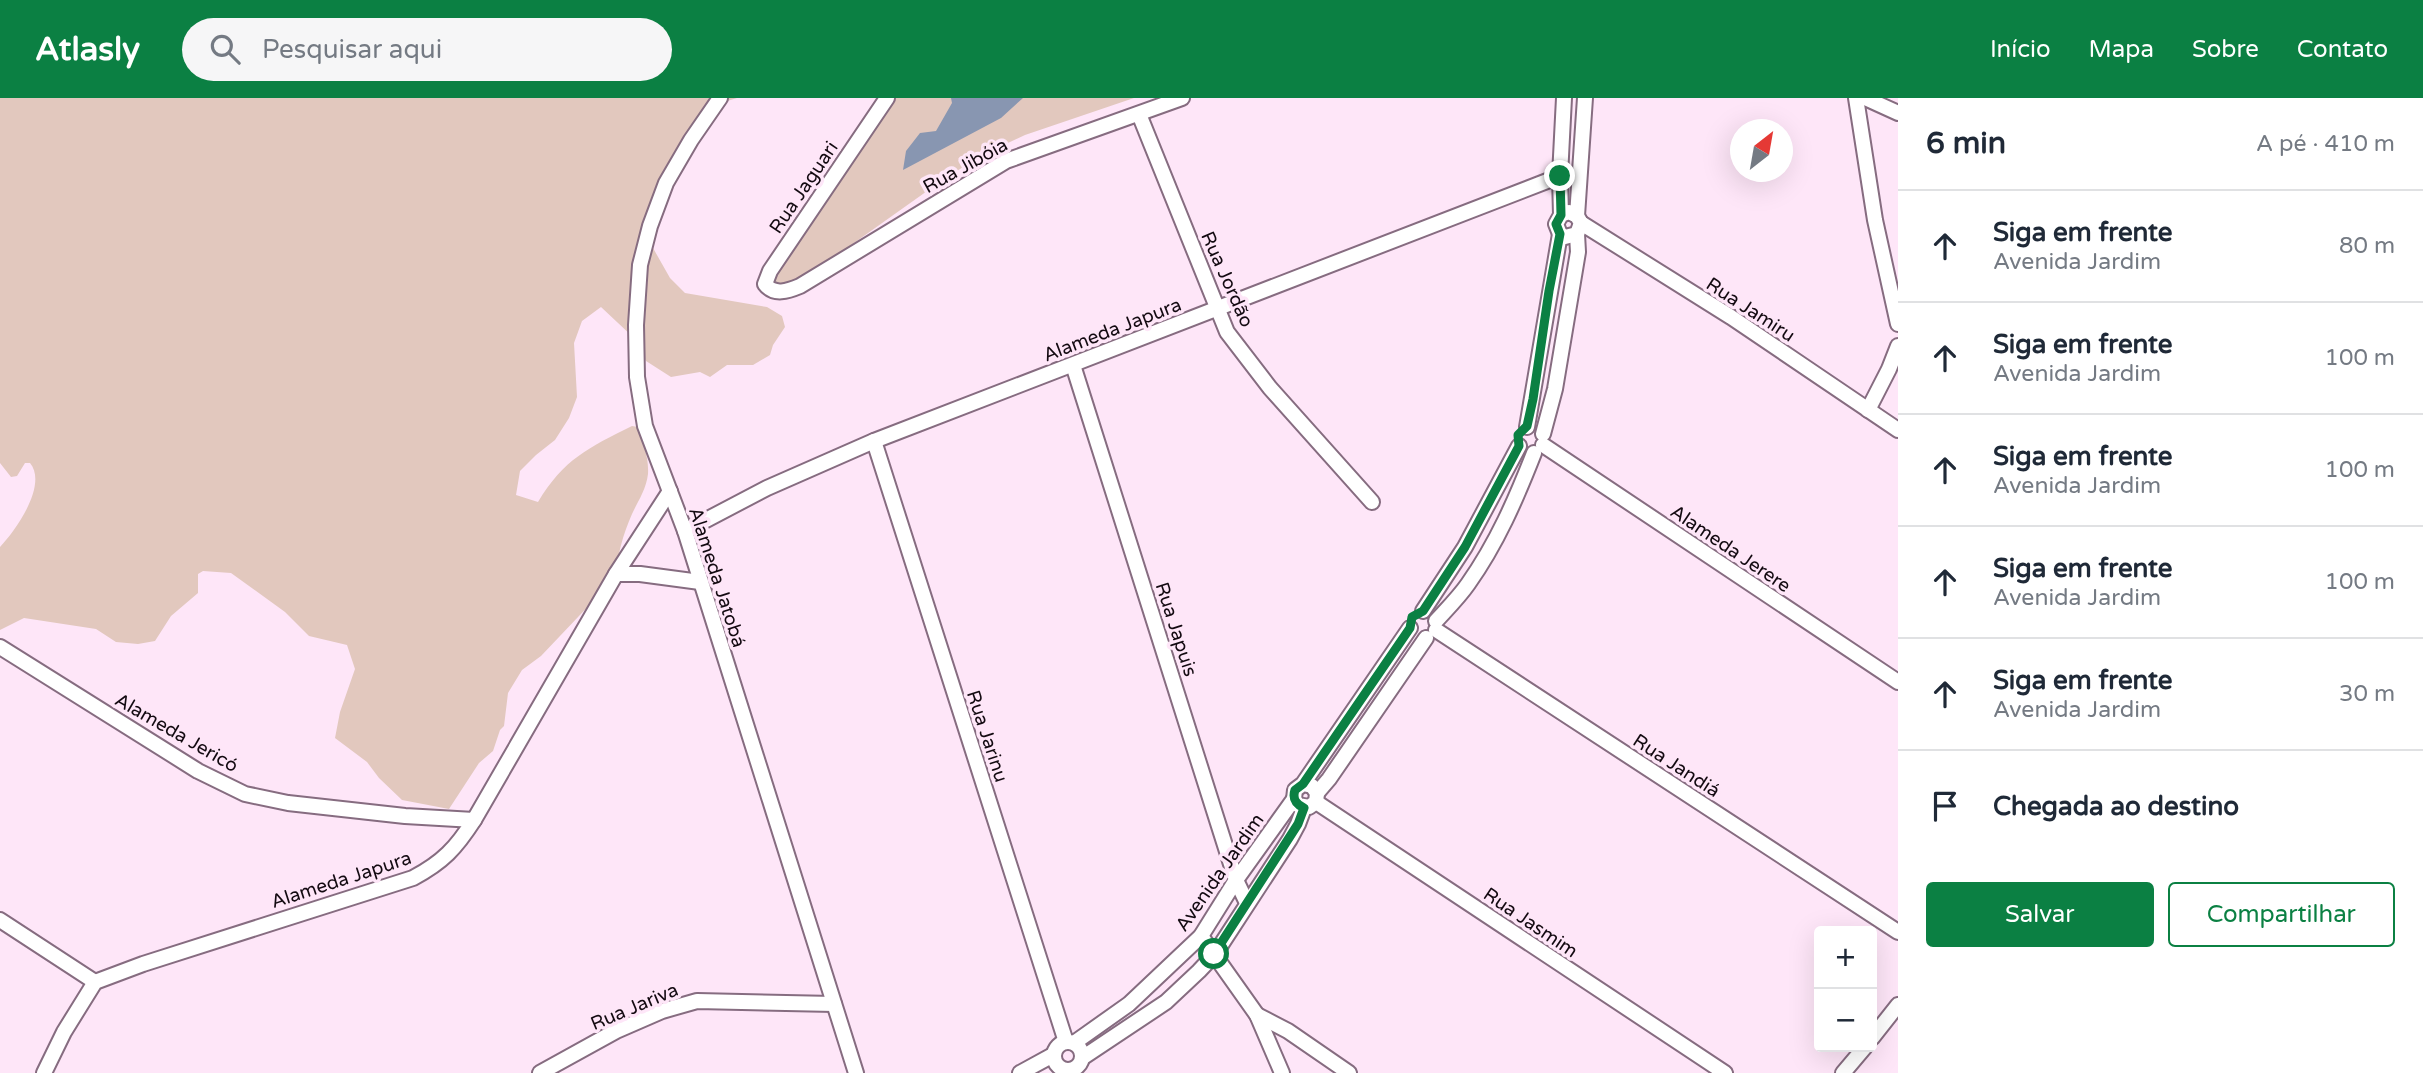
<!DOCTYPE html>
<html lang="pt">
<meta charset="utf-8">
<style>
body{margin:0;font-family:"Varela Round",sans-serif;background:#f6f6f7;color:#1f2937}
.controls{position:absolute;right:21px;bottom:21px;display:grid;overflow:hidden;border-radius:7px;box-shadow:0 7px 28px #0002}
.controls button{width:63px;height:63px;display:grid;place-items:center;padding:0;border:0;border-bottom:2px solid #e0e1e3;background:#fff;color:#1f2937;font:35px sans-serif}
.compass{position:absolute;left:1730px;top:21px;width:63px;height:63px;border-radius:50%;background:#fff;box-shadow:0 7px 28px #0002;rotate:31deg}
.stop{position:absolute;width:21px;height:21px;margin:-16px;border:5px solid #0b8043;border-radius:50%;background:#fff}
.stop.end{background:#0b8043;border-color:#fff;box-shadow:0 2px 7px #0008}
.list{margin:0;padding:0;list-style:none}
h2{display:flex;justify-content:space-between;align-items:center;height:91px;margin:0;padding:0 28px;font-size:30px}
h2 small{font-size:23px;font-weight:400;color:#747a83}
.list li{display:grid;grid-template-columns:46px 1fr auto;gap:21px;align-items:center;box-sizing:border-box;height:112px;padding:0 28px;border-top:2px solid #e0e1e3}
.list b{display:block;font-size:26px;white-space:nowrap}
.list p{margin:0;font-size:23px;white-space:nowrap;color:#747a83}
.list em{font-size:23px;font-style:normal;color:#747a83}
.actions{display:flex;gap:14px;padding:21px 28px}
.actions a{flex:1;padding:16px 0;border:2px solid #0b8043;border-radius:7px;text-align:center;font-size:24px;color:#0b8043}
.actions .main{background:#0b8043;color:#fff}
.icon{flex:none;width:38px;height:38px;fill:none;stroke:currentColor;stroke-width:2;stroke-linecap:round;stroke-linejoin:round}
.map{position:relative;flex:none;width:1898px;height:975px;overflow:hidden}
header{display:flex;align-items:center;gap:42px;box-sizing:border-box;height:98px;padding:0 35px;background:#0b8043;color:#fff}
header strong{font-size:33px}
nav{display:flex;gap:38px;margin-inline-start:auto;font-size:24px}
.search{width:490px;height:63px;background:#f6f6f7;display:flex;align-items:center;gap:18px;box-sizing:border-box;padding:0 24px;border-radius:38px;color:#747a83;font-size:26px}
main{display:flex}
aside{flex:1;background:#fff}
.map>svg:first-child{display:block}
</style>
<header>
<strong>Atlasly</strong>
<div class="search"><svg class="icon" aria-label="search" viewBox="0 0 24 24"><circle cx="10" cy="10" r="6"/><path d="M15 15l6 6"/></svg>Pesquisar aqui</div>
<nav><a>Início</a><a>Mapa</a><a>Sobre</a><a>Contato</a></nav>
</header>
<main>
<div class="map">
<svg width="1898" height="975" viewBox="0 0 1898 975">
<rect width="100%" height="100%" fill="#fee6f8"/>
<g fill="#e2c8be">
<path d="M0,0H737L711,8L656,118L653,150L670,180L685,195L767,209L782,218L785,229L773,247L770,257L753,267H727L710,279L700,274L671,279L646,263L634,240L601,209L582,223L574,245L577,299L569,320L555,342L536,357L520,373L516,397L538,404C564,361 588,350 632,328L638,329C643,345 649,359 648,376C646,392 638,403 632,416C623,437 617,457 616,479L541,558L522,572L508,595L504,628L500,632L493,653L479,665L449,711L402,702L379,680L367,664L335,640L340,614L355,571L347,547L309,538L285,514L231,475L203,473L198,476V495L171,518L155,543L138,546L116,544L96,531L24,520L0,532V449C16,432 48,387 30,365H25L17,378L11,379L0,365Z"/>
<polygon points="889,0 1134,0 1025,37 980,58 937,86 792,189 775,187 772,180"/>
</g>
<polygon fill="#8896b1" points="951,0 1023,0 1001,20 903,72 906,53 920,35 936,33 952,5"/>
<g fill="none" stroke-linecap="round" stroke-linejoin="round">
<g stroke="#866c80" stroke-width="18">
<g id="minor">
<polyline points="720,0 691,42 666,85 650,128 640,167 636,227 637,279 645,328 685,433 856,975"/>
<path d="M887,0L770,173L765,186C774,198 788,193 800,188L1006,63L1182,0"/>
<polyline points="1856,0 1875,122 1898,226"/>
<polyline points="1865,0 1898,15"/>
<polyline points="1139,16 1227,234 1270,290 1372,404"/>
<polyline points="1561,117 1569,114 1577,118 1581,125 1577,136 1565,139 1560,136 1556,126 1561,117 1560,78 1564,0"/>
<polyline points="1577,118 1585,0"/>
<polyline points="1581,125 1731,219 1898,332"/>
<polyline points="1073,267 1236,782 1247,805"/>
<polyline points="1868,312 1889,271 1898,248"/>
<polyline points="1527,329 1560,136"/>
<polyline points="1543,336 1555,291 1578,154 1577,136"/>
<polyline points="874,343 1066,944"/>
<polyline points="1543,347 1898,584"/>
<polyline points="685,433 767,390 874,343 1560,78"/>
<polyline points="616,476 640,476 700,484"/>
<polyline points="1423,513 1465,449 1519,348"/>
<path d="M1436,523C1447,511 1459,499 1468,486C1497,445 1516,401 1534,355"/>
<polyline points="1436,532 1898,834"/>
<polyline points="0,549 198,673 245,696 288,705 405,718 474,722"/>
<polyline points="1303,686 1312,688 1317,695 1316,704 1309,709 1298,707 1294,701 1295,692 1303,686 1410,530"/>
<polyline points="1317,695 1329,681 1426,540"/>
<polyline points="1316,704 1725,975"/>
<polyline points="0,822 95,884"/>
<polyline points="1201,838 1257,917 1282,975"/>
<polyline points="1257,917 1288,933 1349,975"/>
<polyline points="1872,940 1898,907"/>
<circle cx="1068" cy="958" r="14"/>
<polyline points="1074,945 1129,906 1201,838 1236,782 1294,701"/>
<polyline points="1082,960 1166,904 1199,873 1215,856 1290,741 1298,726 1304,710"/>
<path d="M44,975L64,934L95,884L143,866L413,780C443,764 456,750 474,722L616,476L670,393"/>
<polyline points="540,975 616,933 662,913 697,903 834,906"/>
<polyline points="1020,975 1053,957"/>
<polyline points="1843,975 1865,949"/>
</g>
</g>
<use href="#minor" stroke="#fff" stroke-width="14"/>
</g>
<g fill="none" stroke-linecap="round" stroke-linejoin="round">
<path stroke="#0b8043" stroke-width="9" d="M1214,856L1298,726L1304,710C1296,706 1292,701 1295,692L1303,686L1410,530L1412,519L1423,513L1465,449L1519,348L1518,337L1527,328L1533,301L1549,193L1560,136L1556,126L1561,117L1560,78"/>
</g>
<g text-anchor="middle" stroke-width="7" stroke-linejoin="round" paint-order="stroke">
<g font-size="19" fill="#130a11" stroke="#fee6f8">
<text transform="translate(965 67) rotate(-29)" y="7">Rua Jibóia</text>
<text transform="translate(803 89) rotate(-56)" y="7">Rua Jaguari</text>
<text transform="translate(1228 181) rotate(66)" y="7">Rua Jordão</text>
<text transform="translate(1751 211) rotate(33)" y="7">Rua Jamiru</text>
<text transform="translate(1112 231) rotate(-21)" y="7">Alameda Japura</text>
<text transform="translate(1731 450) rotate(34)" y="7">Alameda Jerere</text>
<text transform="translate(718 479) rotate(72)" y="7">Alameda Jatobá</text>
<text transform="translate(1177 531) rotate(72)" y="7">Rua Japuis</text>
<text transform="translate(177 634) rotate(30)" y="7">Alameda Jericó</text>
<text transform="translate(988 638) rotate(72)" y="7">Rua Jarinu</text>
<text transform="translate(1677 667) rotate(33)" y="7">Rua Jandiá</text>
<text transform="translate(1219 774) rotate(-55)" y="7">Avenida Jardim</text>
<text transform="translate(341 781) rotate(-18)" y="7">Alameda Japura</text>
<text transform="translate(1531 824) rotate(34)" y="7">Rua Jasmim</text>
<text transform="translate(634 908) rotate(-23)" y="7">Rua Jariva</text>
</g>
</g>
</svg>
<div class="controls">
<button>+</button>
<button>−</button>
</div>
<svg class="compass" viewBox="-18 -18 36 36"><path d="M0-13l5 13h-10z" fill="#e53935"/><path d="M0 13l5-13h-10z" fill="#747a83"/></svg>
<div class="stop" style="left:1214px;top:856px"></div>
<div class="stop end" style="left:1560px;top:78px"></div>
</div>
<aside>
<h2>6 min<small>A pé · 410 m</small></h2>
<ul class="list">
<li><svg class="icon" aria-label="ahead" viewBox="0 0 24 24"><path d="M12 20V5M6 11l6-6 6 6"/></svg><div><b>Siga em frente</b><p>Avenida Jardim</p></div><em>80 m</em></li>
<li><svg class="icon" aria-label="ahead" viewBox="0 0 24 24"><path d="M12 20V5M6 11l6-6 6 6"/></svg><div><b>Siga em frente</b><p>Avenida Jardim</p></div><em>100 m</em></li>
<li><svg class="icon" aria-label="ahead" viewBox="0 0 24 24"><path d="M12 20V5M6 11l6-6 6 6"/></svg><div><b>Siga em frente</b><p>Avenida Jardim</p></div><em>100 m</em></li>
<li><svg class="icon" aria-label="ahead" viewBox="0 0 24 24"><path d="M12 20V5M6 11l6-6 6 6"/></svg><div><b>Siga em frente</b><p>Avenida Jardim</p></div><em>100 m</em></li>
<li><svg class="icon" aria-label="ahead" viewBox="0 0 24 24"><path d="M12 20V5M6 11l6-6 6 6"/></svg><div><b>Siga em frente</b><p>Avenida Jardim</p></div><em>30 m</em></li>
<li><svg class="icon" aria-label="arrive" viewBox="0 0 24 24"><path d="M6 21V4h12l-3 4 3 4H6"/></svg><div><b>Chegada ao destino</b></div></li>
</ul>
<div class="actions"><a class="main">Salvar</a><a>Compartilhar</a></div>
</aside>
</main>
